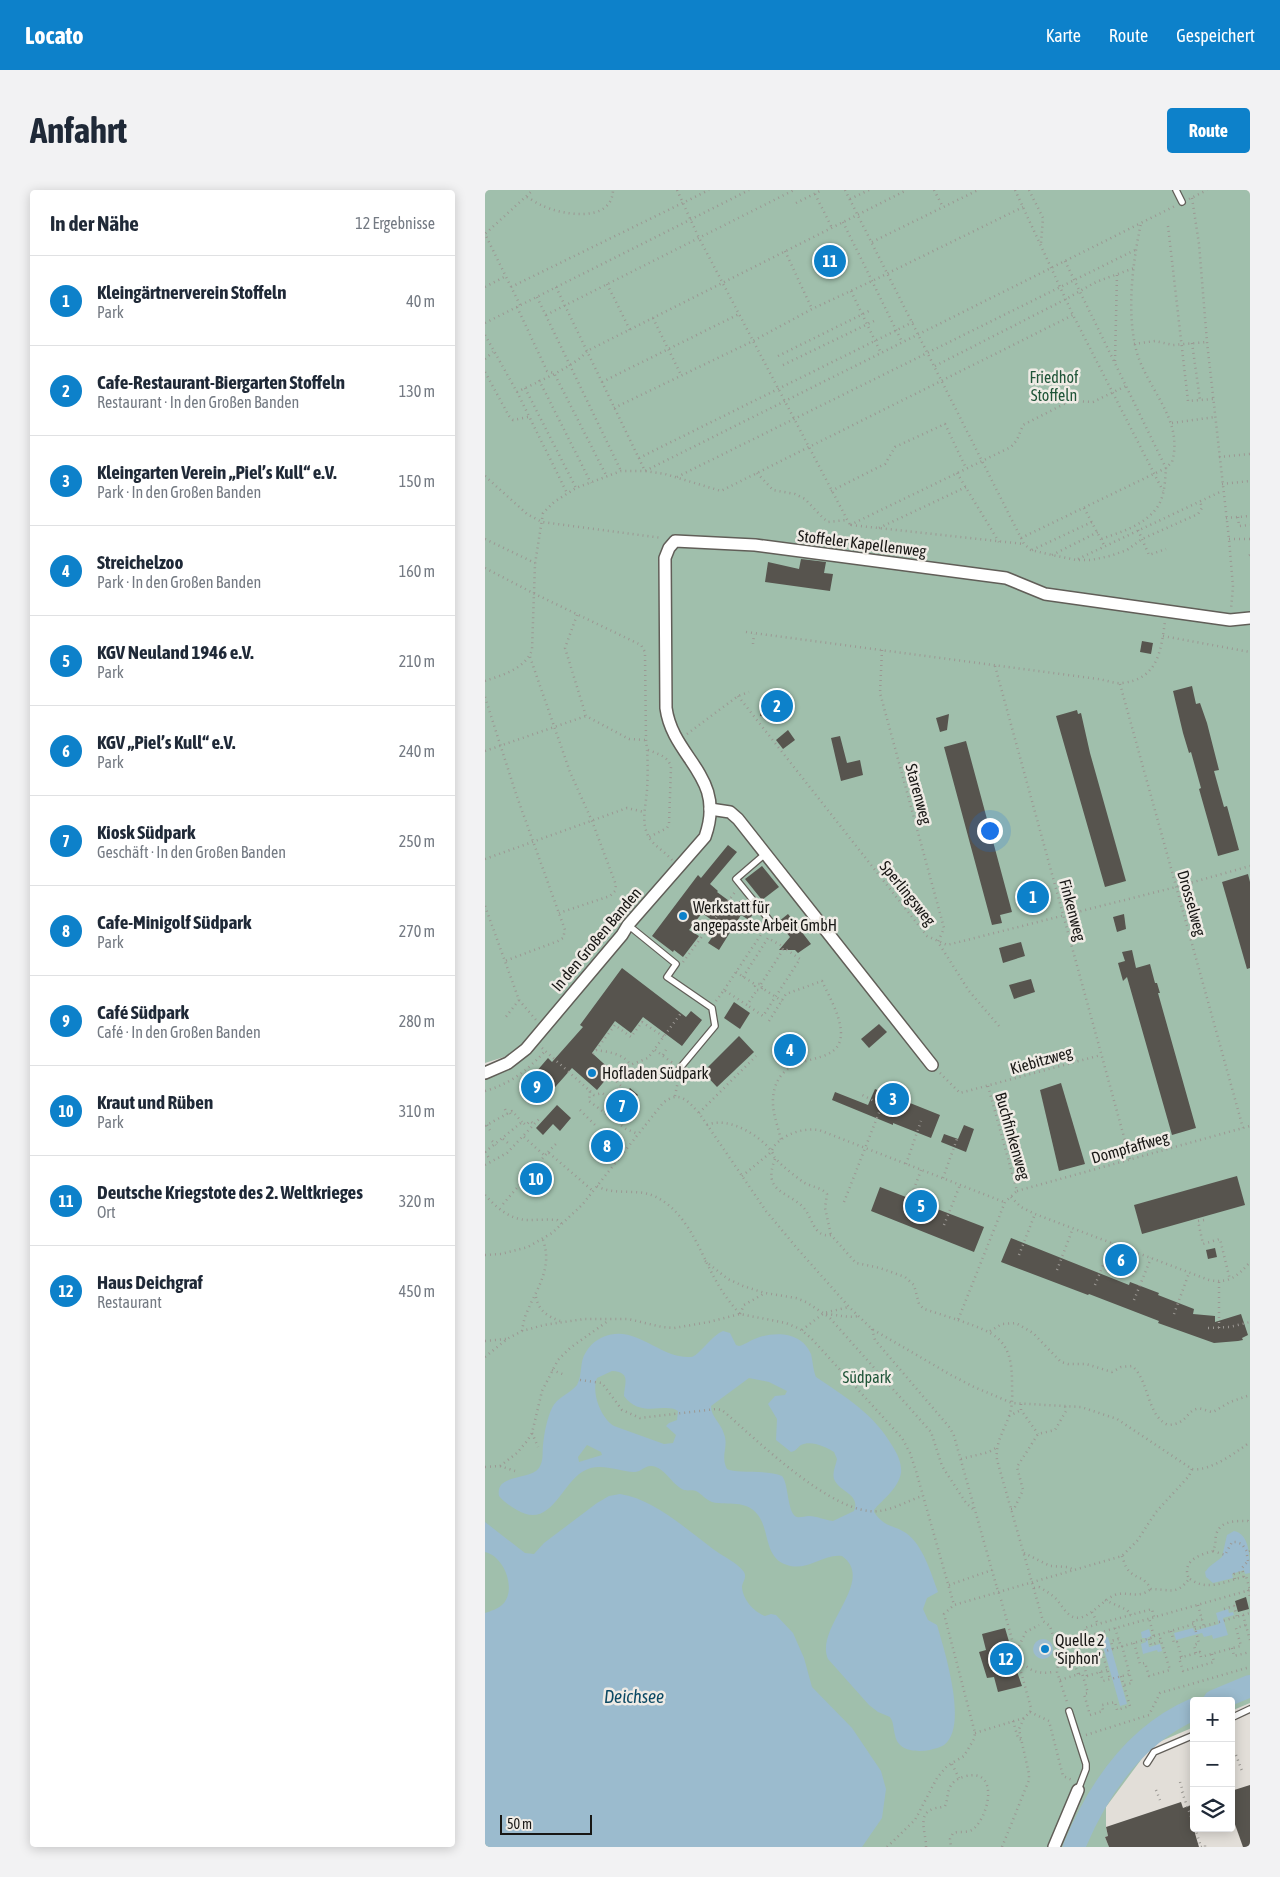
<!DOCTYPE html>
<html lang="de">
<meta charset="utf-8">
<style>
body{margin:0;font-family:"Asap Condensed",sans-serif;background:#f2f2f3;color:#1f2937}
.controls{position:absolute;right:15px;bottom:15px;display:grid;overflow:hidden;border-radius:5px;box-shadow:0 2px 12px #0003}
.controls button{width:45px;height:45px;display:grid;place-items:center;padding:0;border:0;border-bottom:1px solid #e0e1e3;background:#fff;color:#1f2937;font:25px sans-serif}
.scale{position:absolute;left:15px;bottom:12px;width:92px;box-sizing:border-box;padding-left:5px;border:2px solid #181715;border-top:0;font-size:14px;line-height:18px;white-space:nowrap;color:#181715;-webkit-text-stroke:4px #efebe5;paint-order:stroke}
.you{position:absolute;left:504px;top:640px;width:18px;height:18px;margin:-12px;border:4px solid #fff;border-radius:50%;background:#1a73e8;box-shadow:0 0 0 8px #1a73e833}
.badge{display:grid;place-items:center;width:32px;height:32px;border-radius:50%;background:#0d81ca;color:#fff;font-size:16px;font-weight:700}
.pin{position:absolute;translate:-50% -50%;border:2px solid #fff;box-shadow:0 1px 5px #0006}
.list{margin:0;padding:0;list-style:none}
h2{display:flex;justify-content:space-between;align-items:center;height:65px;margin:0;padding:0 20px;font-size:21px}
h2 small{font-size:16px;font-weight:400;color:#747a83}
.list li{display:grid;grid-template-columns:32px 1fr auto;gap:15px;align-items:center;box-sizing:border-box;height:90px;padding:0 20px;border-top:1px solid #e0e1e3}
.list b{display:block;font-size:19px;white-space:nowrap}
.list p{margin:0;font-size:16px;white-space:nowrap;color:#747a83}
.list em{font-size:16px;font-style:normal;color:#747a83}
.icon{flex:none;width:28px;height:28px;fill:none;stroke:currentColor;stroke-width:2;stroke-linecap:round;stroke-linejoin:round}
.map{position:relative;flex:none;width:765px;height:1657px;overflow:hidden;border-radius:5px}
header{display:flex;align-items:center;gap:30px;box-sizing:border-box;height:70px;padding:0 25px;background:#0d81ca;color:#fff}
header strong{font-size:24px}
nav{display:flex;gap:28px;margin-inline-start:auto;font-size:18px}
.intro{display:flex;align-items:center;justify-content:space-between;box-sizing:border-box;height:120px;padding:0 30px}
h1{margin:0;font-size:35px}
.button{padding:12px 22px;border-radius:5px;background:#0d81ca;color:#fff;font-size:18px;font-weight:700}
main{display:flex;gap:30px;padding:0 30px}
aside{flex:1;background:#fff;border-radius:5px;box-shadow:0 2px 12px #0003}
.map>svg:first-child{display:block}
</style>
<header>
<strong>Locato</strong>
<nav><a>Karte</a><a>Route</a><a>Gespeichert</a></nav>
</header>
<div class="intro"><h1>Anfahrt</h1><a class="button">Route</a></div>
<main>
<aside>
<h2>In der Nähe<small>12 Ergebnisse</small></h2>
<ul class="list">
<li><span class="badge">1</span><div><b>Kleingärtnerverein Stoffeln</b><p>Park</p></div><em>40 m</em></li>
<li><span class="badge">2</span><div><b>Cafe-Restaurant-Biergarten Stoffeln</b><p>Restaurant · In den Großen Banden</p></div><em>130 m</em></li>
<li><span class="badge">3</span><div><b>Kleingarten Verein „Piel’s Kull“ e.V.</b><p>Park · In den Großen Banden</p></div><em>150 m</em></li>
<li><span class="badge">4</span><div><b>Streichelzoo</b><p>Park · In den Großen Banden</p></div><em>160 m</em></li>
<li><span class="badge">5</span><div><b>KGV Neuland 1946 e.V.</b><p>Park</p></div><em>210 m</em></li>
<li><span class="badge">6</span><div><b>KGV „Piel’s Kull“ e.V.</b><p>Park</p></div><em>240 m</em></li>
<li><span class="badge">7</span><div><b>Kiosk Südpark</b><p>Geschäft · In den Großen Banden</p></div><em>250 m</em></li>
<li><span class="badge">8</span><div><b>Cafe-Minigolf Südpark</b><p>Park</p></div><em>270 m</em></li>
<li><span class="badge">9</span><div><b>Café Südpark</b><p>Café · In den Großen Banden</p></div><em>280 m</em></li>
<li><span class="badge">10</span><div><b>Kraut und Rüben</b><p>Park</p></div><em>310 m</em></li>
<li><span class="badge">11</span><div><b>Deutsche Kriegstote des 2. Weltkrieges</b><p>Ort</p></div><em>320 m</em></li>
<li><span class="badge">12</span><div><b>Haus Deichgraf</b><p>Restaurant</p></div><em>450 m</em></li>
</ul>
</aside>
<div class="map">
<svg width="765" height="1657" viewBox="0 0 765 1657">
<rect width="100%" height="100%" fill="#e2ded8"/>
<polygon fill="#a0bfac" points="0,0 765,0 765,1513 746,1521 746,1511 709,1511 709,1537 667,1555 621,1617 621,1637 623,1646 620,1647 624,1657 0,1657 0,878 22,866 0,873"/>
<g fill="#9bbbce" fill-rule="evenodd">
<path d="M238,1141L245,1143L251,1155L254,1156C260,1155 265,1150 272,1148C291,1141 317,1142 326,1164C328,1172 328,1180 331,1187C361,1207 390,1225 408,1257C413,1265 417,1274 416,1283C413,1299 399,1308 389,1320V1322C400,1338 407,1334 421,1343C438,1355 446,1383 453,1402L442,1408L438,1419L443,1430L452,1435C459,1459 484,1537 459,1555C456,1557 449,1559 445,1560C432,1562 413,1562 410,1545C408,1538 409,1533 405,1527L393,1522L384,1515L343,1469C329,1437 392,1391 357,1366C339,1363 322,1382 302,1375C279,1368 285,1341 273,1325C261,1309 243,1316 227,1312C221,1310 217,1304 211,1301C207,1299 202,1302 197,1299C186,1293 180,1278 167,1276C160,1275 156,1282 149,1282C132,1281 113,1271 97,1282C76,1295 65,1340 32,1320C25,1316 19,1312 14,1306C10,1283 44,1291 54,1278C59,1270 57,1264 58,1255C59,1244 62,1228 67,1218C72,1207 85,1204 92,1195C98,1184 94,1172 101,1162C105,1155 111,1150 118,1147C151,1133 174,1169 206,1167C213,1167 227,1145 238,1141ZM127,1181C147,1182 139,1194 139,1206C156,1229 180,1212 193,1221L192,1230L184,1233L181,1236L191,1245L188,1253L179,1254L129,1236C116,1228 106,1203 112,1188ZM264,1188L284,1192L302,1201L300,1205L290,1206L283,1214L292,1229L291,1250L306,1262C311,1261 312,1258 316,1255C326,1250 341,1257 349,1262L352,1269C351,1275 347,1282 349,1289C354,1302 376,1304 369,1321L348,1331C339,1330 332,1326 324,1326C320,1326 315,1328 312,1327C302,1324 304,1294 297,1286C282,1279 250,1284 242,1279C235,1265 244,1257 239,1244C236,1233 226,1227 226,1216ZM102,1255L116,1262L117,1265L94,1272L93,1267Z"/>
<path d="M135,1304C169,1309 201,1339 228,1359C237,1366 252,1372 259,1382C262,1388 258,1391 257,1396C257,1409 269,1422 280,1426L286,1424L291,1425L308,1443L319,1468L327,1497L367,1538L396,1581L401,1599L397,1628L377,1657H0V1423C6,1421 13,1419 18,1414C32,1399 19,1366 0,1362V1332L40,1363L49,1364L59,1353L112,1313L124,1306Z"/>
<path d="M749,1341C765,1344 765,1368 765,1383L760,1384L759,1380L747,1384L748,1388L728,1393L721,1387L720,1382L724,1377L737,1367L742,1345Z"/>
<polygon points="743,1419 744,1423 748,1422 749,1425 738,1428 743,1445 728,1449 727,1445 719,1447 717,1443 691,1450 689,1443 708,1438 709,1441 734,1434 731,1423"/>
<polygon points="664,1439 666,1446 662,1448 664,1457 675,1454 677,1461 673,1462 672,1460 658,1464 656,1454 661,1452 660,1448 657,1448 656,1442"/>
<polygon points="623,1447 642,1514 635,1516 616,1449"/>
<circle cx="558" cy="1459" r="10"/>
</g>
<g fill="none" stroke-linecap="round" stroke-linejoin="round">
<g stroke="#9bbbce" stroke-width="22">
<polyline points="729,1511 765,1496"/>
<path d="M589,1657C613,1599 649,1545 709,1519"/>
</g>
</g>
<g fill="#57544e">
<polygon points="316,369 341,372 339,383 348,384 345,401 280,392 283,372 314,379"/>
<polygon points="657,451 668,453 666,464 655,462"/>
<polygon points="707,496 711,514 715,513 722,533 734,580 729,581 739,617 742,616 754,660 733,666 714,599 716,598 706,562 704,563 698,543 688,501"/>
<polygon points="277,508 307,511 305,529 275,526"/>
<polygon points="592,520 593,524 596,523 605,563 641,691 620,697 571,526"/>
<polygon points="464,524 462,540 455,542 451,528"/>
<polygon points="303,540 310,550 298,559 291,550"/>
<polygon points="355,546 362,573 375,570 378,585 356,591 346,548"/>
<polygon points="481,551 527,722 515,725 517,733 507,735 459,557"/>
<polygon points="243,655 252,662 225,694 233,701 232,702 251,716 255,711 270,721 264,730 256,725 234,760 223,753 235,736 217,723 204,740 214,746 198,767 189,760 188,762 167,746 213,685 216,688"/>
<polygon points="277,676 294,697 277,710 260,689"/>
<polygon points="763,684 765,692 765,778 762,779 737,692"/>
<polygon points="303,724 326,754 313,763 310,760 294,760 305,747 293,732"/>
<polygon points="639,724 641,739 632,742 628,727"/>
<polygon points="536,752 540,766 518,773 514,758"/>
<polygon points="647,760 651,778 665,774 670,793 672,793 675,803 673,803 711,938 687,945 642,787 638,791 633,773 640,771 637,762"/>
<polygon points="137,778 201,827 206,821 217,830 197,856 158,827 146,843 130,831 107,863 128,882 122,888 112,900 87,878 56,913 38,897 63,868 67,872 98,837 95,835"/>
<polygon points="546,789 550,802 529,809 524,795"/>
<polygon points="249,812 265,823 255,839 239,828"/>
<polygon points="394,834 402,842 384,858 376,849"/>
<polygon points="254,846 269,862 232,897 218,882"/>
<polygon points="576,893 600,974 574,981 555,900"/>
<polygon points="145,898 153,905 137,923 129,916"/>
<polygon points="390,899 455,925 446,948 408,933 408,935 347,910 350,902 383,915"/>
<polygon points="72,915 86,928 75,941 68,934 58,945 51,938"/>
<polygon points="479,935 489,939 481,962 456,952 459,944 473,949"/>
<polygon points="752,986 760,1015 657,1044 649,1015"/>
<polygon points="395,997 499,1037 489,1062 386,1021"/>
<polygon points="526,1048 644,1095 645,1092 674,1103 673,1105 709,1119 708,1124 730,1126 730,1132 756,1124 763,1145 757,1148 758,1150 753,1151 729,1153 673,1133 674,1131 604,1104 603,1105 516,1072"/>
<polygon points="730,1058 732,1067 723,1069 721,1060"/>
<polygon points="761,1407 764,1419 753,1422 750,1411"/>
<polygon points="520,1438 525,1455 523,1456 537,1496 513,1502 509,1487 502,1488 494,1462 501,1460 497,1444"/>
<polygon points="765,1595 765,1657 758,1657 746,1623 746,1601"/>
<polygon points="696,1612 698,1618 709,1614 709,1640 714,1657 624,1657 620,1647 623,1646 621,1637"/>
</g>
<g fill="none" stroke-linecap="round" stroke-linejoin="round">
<g stroke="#615e58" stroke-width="8">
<g id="lane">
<polyline points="691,0 697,12"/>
<polyline points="280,664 251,689 285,731"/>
<polyline points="143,735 191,774 182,787 227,818 230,836 195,878"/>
<polyline points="584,1521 601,1574 601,1579 593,1600"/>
<polyline points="746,1528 765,1519"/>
<polyline points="662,1573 669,1562 709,1545"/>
</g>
</g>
<g stroke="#615e58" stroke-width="14">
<g id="street">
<polyline points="225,619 245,622 253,629 447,875"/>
<path d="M0,883L23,873L41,859L137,745L143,735L220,647C242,586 188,569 181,518L180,368L184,358L190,351L270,355L521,388L560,404L745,430L765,428"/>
<polyline points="569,1657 593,1600"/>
</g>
</g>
<g stroke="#9b9893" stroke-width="2.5" stroke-dasharray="1 4" stroke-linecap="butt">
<polyline points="192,0 214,48 365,335"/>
<polyline points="360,0 539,354 546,360 567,365 591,370 606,370 625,366 642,360 657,349 713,324 717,318 715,311"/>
<polyline points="449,0 458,17"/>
<polyline points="530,0 588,125 678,301"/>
<polyline points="544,0 558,28 556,53"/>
<polyline points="330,4 347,38"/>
<path d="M42,7C46,9 51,13 56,15C76,25 127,34 128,0"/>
<polyline points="707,8 714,54 722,152 744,349 748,397 746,419"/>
<polyline points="365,9 384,0"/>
<polyline points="704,9 722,0"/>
<polyline points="311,13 337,0"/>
<polyline points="358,32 417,152"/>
<polyline points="683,36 703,211 728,209"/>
<polyline points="387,52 493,0"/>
<polyline points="300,61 327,119"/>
<path d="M580,71L681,278C680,290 680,305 673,316C661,335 636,342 616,349"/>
<polyline points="122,94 145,140"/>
<polyline points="0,97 21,86"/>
<polyline points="26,97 224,0"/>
<polyline points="71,97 160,281 180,284 236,301 588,125"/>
<polyline points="366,101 396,163"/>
<polyline points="52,107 136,281"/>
<polyline points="35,115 0,44 48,0"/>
<polyline points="32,117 62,181 69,183 122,287"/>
<polyline points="61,125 309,0"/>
<polyline points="168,128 196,185"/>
<polyline points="0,133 264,0"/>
<polyline points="0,145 32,202 82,303"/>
<polyline points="707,153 715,210"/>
<polyline points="649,154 670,151 688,155 722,152"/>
<polyline points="293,166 386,120"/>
<polyline points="0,169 8,162"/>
<polyline points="630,171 632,84"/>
<polyline points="298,175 391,130"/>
<polyline points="450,176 581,109 611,92 649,78"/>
<polyline points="0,182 24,226 28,230 43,227"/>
<polyline points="54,190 106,293"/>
<polyline points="117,192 254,124"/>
<polyline points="40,198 91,298"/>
<path d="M32,202C50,193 91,176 102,161L422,0"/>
<polyline points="129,218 268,151 327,119 387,91 538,17"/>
<polyline points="687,233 730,227"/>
<polyline points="734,267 765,264"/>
<polyline points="154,268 428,132"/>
<polyline points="272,283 288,300 310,304 320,309 338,328 343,332 361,330"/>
<polyline points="472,283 514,352"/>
<polyline points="0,286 42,324 57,332 177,348"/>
<polyline points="192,287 652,59"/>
<polyline points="737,294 765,291"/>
<polyline points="346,301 400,274 410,257 460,234 481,278"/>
<polyline points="599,318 619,355"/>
<polyline points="753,327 754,336 765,335"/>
<polyline points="741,328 765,326"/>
<polyline points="365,335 526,257 532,250 538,235 585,211 608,212 641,196"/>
<polyline points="366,335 539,354"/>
<polyline points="394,338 481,297"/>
<polyline points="653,340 664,365 681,359"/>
<path d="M536,348L681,278L687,272C700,228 658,196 650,155C642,117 648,71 656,33"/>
<polyline points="0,349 50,373"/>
<polyline points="744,349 765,349"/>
<polyline points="547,360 607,332"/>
<polyline points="567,365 613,342"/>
<polyline points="765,365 764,366 765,368"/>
<polyline points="593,369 737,301"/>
<path d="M0,378L50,404L156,455L160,462L161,550C163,566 163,583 162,600C161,616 155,634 165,649C171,657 180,662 187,670"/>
<polyline points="92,425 80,458 101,526 144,549 160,550"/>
<path d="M261,442L613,489C621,490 630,494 637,493C673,489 676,461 680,431"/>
<polyline points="678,446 765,462"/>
<polyline points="268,454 269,444"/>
<polyline points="397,460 395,503 459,738 453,752 484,801 514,836"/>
<polyline points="45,467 85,582 107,631 131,695 130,701 125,706 74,723"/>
<polyline points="510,476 645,969"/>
<path d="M0,491C17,485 40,479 47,460L50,374L58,323L69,312L91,298L136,281H160L690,16"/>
<polyline points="635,494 758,938"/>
<polyline points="253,506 442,746 462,755 691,697 765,676"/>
<polyline points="0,507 31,604 80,740 78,748 73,751 20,771"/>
<polyline points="202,544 253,506 264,502"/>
<path d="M163,560C173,564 183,566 186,577L184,634L182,638L164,647"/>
<polyline points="0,561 101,526"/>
<polyline points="0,669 142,618 159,622"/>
<polyline points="0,716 34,810 20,828"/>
<polyline points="198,772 250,702"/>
<polyline points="251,782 271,795"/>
<polyline points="258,787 283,748 297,756 298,760 302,760 315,769 278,826 262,815"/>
<polyline points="276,794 298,760"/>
<polyline points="277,798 276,800 272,800 270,796 272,794 276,794 277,798 297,811"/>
<polyline points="239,800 281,737"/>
<polyline points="34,810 51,830"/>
<polyline points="231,811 239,800 262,815 272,800"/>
<path d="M284,831L301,804L337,791C344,806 355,825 356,842C357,883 293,854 288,908C287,923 293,936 296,950"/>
<polyline points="57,858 105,901 104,911 141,939 153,944"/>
<path d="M111,860C123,862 137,863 145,874"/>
<polyline points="170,860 189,874"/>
<polyline points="108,864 130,835 146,847 157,832 179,847"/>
<polyline points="178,865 181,860"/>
<polyline points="455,883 475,903 616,865"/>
<polyline points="503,896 532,1001"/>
<path d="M0,901C25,894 43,880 60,861"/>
<polyline points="105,901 109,905 117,903 125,908 136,896 128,888 140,877 163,868 196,823"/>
<polyline points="190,906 194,886"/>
<polyline points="20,919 22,924"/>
<polyline points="95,920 111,936"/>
<polyline points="25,923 28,927"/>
<polyline points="214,923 271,866"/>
<polyline points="2,935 5,940"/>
<path d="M222,935C243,926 275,945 287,962C289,965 288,966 291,969C298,977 309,985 318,992C326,997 336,997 342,1004L340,1018L346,1045"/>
<polyline points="0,936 27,921 37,932"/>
<polyline points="39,947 60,966"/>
<polyline points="18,949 23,953"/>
<polyline points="7,951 11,955"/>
<polyline points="0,962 37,932 41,935 45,931 49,934"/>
<polyline points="0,962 4,968"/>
<polyline points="63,962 71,954"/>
<path d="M290,969C277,1002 302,1001 318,1017C328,1027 328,1048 346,1045L371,1073L395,1078L420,1087L429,1095L434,1114L439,1119L473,1130L520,1012L532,1001"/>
<polyline points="421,974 436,931"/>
<polyline points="0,975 22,963 55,928"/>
<path d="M257,986C266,979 275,971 284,964C287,961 288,957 291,954C302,943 318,938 334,940L519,1012"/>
<polyline points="458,988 473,946"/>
<path d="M112,996C129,1006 151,998 169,1006C202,1021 214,1060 230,1089C237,1102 245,1113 255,1124"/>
<polyline points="532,1001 765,936"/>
<path d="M0,1005C12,1018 25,1030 44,1030C53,1030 63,1029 72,1030L77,1034"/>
<path d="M526,1007L536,1017L550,1024L724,1090C744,1094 753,1086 765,1072"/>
<polyline points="359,1012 397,915 375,904"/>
<polyline points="18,1014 63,962 108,1001"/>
<polyline points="420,1023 436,980"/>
<polyline points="719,1030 713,1031 718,1054 735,1049 745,1090"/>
<polyline points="459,1035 475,995"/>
<path d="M0,1065L16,1064L43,1057L67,1043L97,1015L178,913C194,900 202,910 214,923L281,1021L311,1057L364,1117L387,1139L466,1185L489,1197L527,1213L596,1217L632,1229L707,1279C724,1282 752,1262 765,1252"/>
<polyline points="534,1065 550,1024"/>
<polyline points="220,1071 243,1089 258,1096 280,1103 311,1108 321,1112 344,1127 446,1242 457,1276 481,1313 489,1320"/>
<polyline points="572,1080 588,1038"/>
<polyline points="734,1092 734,1138"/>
<polyline points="610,1095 627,1053"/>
<path d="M51,1107C54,1121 62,1126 75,1131"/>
<polyline points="649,1110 666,1068"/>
<polyline points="255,1124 259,1115 280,1103"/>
<path d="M341,1124C353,1125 363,1128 374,1126"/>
<polyline points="689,1124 704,1083"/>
<path d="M473,1130C510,1143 527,1148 527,1192C527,1202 528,1213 525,1223C520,1240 510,1251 512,1270L558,1431L565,1436L571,1455L574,1468L572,1482L582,1512"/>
<polyline points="723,1138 745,1137 765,1132"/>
<polyline points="387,1139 390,1150 465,1238 469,1246 512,1398"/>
<polyline points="317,1140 339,1123 364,1117"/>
<path d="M37,1141C38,1135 39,1128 42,1122C52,1098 68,1078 58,1050"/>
<path d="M505,1141L517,1134L531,1133L548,1143L576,1172L583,1174H601L627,1182L636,1177L647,1176C665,1191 661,1225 683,1235C702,1234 701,1222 711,1219C716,1217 723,1222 728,1222L745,1212L765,1205"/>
<polyline points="0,1151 21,1149"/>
<polyline points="0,1167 22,1149 37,1141 59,1135 99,1129 143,1129 177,1137 189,1138 224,1132 255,1124 301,1133 315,1139 326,1148 417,1248 425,1263 431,1281 469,1415"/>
<polyline points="67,1180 80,1185"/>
<path d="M95,1190L117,1193L137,1220L155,1228L231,1219L237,1220C270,1248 349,1327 394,1321C407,1320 425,1310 437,1306"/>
<polyline points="536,1214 536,1220 553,1244"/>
<polyline points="524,1226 536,1220"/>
<polyline points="47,1243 53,1257"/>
<polyline points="476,1269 504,1262 511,1258"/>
<polyline points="15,1276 30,1281"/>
<polyline points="0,1277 15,1276 32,1263 42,1251 47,1243 57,1201 73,1170 85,1158 123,1131"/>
<polyline points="526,1319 529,1319 538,1300 532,1277 553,1244 570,1240 581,1221 580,1216"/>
<polyline points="728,1361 740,1365 747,1352 751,1352 757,1354 763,1363"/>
<polyline points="765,1361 762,1365 763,1371 765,1371"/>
<polyline points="539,1363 565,1376 583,1377 589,1380"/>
<path d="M637,1366C639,1371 640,1377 644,1381C651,1389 659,1386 666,1399C685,1399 691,1406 704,1389C696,1371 714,1365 728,1361C731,1355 730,1351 731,1345C735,1330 751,1331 763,1331L765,1334"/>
<polyline points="759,1387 757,1378 763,1371"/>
<path d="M705,1389C723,1402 741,1391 761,1386L765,1400"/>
<polyline points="750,1389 749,1384 757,1382"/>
<polyline points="464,1395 507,1380"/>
<path d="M549,1398L554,1397C561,1401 568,1405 573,1411C577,1416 580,1422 586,1426C602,1435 618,1407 633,1404C646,1402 653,1409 666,1399"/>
<polyline points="763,1400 765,1407"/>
<polyline points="620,1410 642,1420 646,1425"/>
<polyline points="713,1415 719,1437"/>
<polyline points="739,1419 749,1416 752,1427"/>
<polyline points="607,1422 613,1434"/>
<polyline points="758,1425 765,1450"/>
<polyline points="630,1438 636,1457"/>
<polyline points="710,1439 765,1423"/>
<polyline points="686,1441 689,1453 692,1452 697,1468"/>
<polyline points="602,1445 599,1438 667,1419 669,1427"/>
<polyline points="669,1446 709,1434"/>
<polyline points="664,1449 666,1455 676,1451"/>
<polyline points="649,1453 655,1474 660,1473 664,1486 685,1480 674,1444"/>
<polyline points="571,1455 765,1400"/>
<polyline points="534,1456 541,1442 554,1435"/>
<polyline points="637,1456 647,1493 639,1495"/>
<polyline points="747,1458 749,1466 765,1462"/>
<polyline points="628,1459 626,1451 634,1449"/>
<polyline points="617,1462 625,1489"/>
<polyline points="711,1463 709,1455 714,1453 708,1431 717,1429"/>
<path d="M727,1464L729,1472L698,1481L694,1468L715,1462L716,1467C730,1463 743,1459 756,1456L751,1438L761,1435"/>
<path d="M538,1473C546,1482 556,1484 567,1482"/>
<polyline points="615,1482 618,1491 645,1484"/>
<polyline points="593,1484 590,1475 598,1472"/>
<polyline points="602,1486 597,1468 669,1447 664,1428"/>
<polyline points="602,1486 622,1480"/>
<polyline points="575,1490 597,1483 603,1503 599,1504 605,1525 618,1521 617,1515 630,1512 632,1520 645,1516 636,1486"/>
<polyline points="545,1522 564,1531 578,1586 587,1590"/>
<polyline points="528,1531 533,1548 536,1550"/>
<polyline points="490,1543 539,1528 545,1522 546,1518 515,1406"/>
<polyline points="601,1545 664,1525 675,1503 765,1477"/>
<polyline points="751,1565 757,1581"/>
<polyline points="467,1574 474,1588"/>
<polyline points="695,1592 698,1602"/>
<polyline points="671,1600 675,1610"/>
<polyline points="697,1602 709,1635"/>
<polyline points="710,1638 716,1657 720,1655 720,1657"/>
<polyline points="402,1657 430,1630 452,1588 462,1576 479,1566 489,1549 490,1543 459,1424 469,1415 637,1366 652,1351 671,1322 704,1286 707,1279"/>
<path d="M441,1657C442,1646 431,1624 448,1619C452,1617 456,1618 460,1616C463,1609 462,1600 467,1594C471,1589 475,1588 481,1586C515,1578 504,1628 487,1640C482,1643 474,1641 468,1643L465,1649L466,1657"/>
<polyline points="517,1657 544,1590 544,1584 535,1544 534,1539 539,1528"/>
</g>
<use href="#lane" stroke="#fff" stroke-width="5.5"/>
<use href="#street" stroke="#fff" stroke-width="11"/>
<polyline stroke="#9b9893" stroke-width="2.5" stroke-dasharray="1 4" stroke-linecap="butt" points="512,1398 515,1406"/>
</g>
<g fill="#0d81ca" stroke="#efebe5" stroke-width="2">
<circle cx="198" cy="726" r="5"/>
<circle cx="107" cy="883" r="5"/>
<circle cx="560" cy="1459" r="5"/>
</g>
<g text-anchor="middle" stroke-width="5" stroke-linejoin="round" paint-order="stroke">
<g font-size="16" fill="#1f5438" stroke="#efebe5">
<text x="569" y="193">Friedhof<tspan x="569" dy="18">Stoffeln</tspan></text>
<text x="382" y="1193">Südpark</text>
</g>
<g font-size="16" fill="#181715" stroke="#efebe5">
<text transform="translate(377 353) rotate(7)" y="6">Stoffeler Kapellenweg</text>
<text transform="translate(434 604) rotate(75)" y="6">Starenweg</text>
<text transform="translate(423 703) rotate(51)" y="6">Sperlingsweg</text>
<text transform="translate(707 713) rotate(74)" y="6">Drosselweg</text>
<text transform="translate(588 720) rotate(75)" y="6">Finkenweg</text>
<text transform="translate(111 749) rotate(-50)" y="6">In den Großen Banden</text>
<text transform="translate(556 870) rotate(-16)" y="6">Kiebitzweg</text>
<text transform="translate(528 946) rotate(74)" y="6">Buchfinkenweg</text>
<text transform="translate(645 957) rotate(-16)" y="6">Dompfaffweg</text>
</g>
<g font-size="16" fill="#181715" stroke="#efebe5" text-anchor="start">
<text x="208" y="723">Werkstatt für<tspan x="208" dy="18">angepasste Arbeit GmbH</tspan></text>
<text x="117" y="889">Hofladen Südpark</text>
<text x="570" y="1456">Quelle 2<tspan x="570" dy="18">'Siphon'</tspan></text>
</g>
<g font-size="18" font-style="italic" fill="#0b4964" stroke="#efebe5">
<text x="149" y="1513">Deichsee</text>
</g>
</g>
</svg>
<div class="controls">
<button>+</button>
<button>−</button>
<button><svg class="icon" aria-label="layers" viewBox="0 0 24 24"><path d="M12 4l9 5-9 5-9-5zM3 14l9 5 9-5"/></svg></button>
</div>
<div class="scale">50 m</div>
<div class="you"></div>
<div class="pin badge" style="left:548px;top:707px">1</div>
<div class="pin badge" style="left:292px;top:516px">2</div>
<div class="pin badge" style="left:408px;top:909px">3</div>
<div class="pin badge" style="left:305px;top:860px">4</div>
<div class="pin badge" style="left:436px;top:1016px">5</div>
<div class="pin badge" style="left:636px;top:1070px">6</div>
<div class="pin badge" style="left:137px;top:916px">7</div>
<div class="pin badge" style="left:122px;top:956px">8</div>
<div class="pin badge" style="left:52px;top:897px">9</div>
<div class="pin badge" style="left:51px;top:989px">10</div>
<div class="pin badge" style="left:345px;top:71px">11</div>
<div class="pin badge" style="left:521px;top:1469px">12</div>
</div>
</main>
